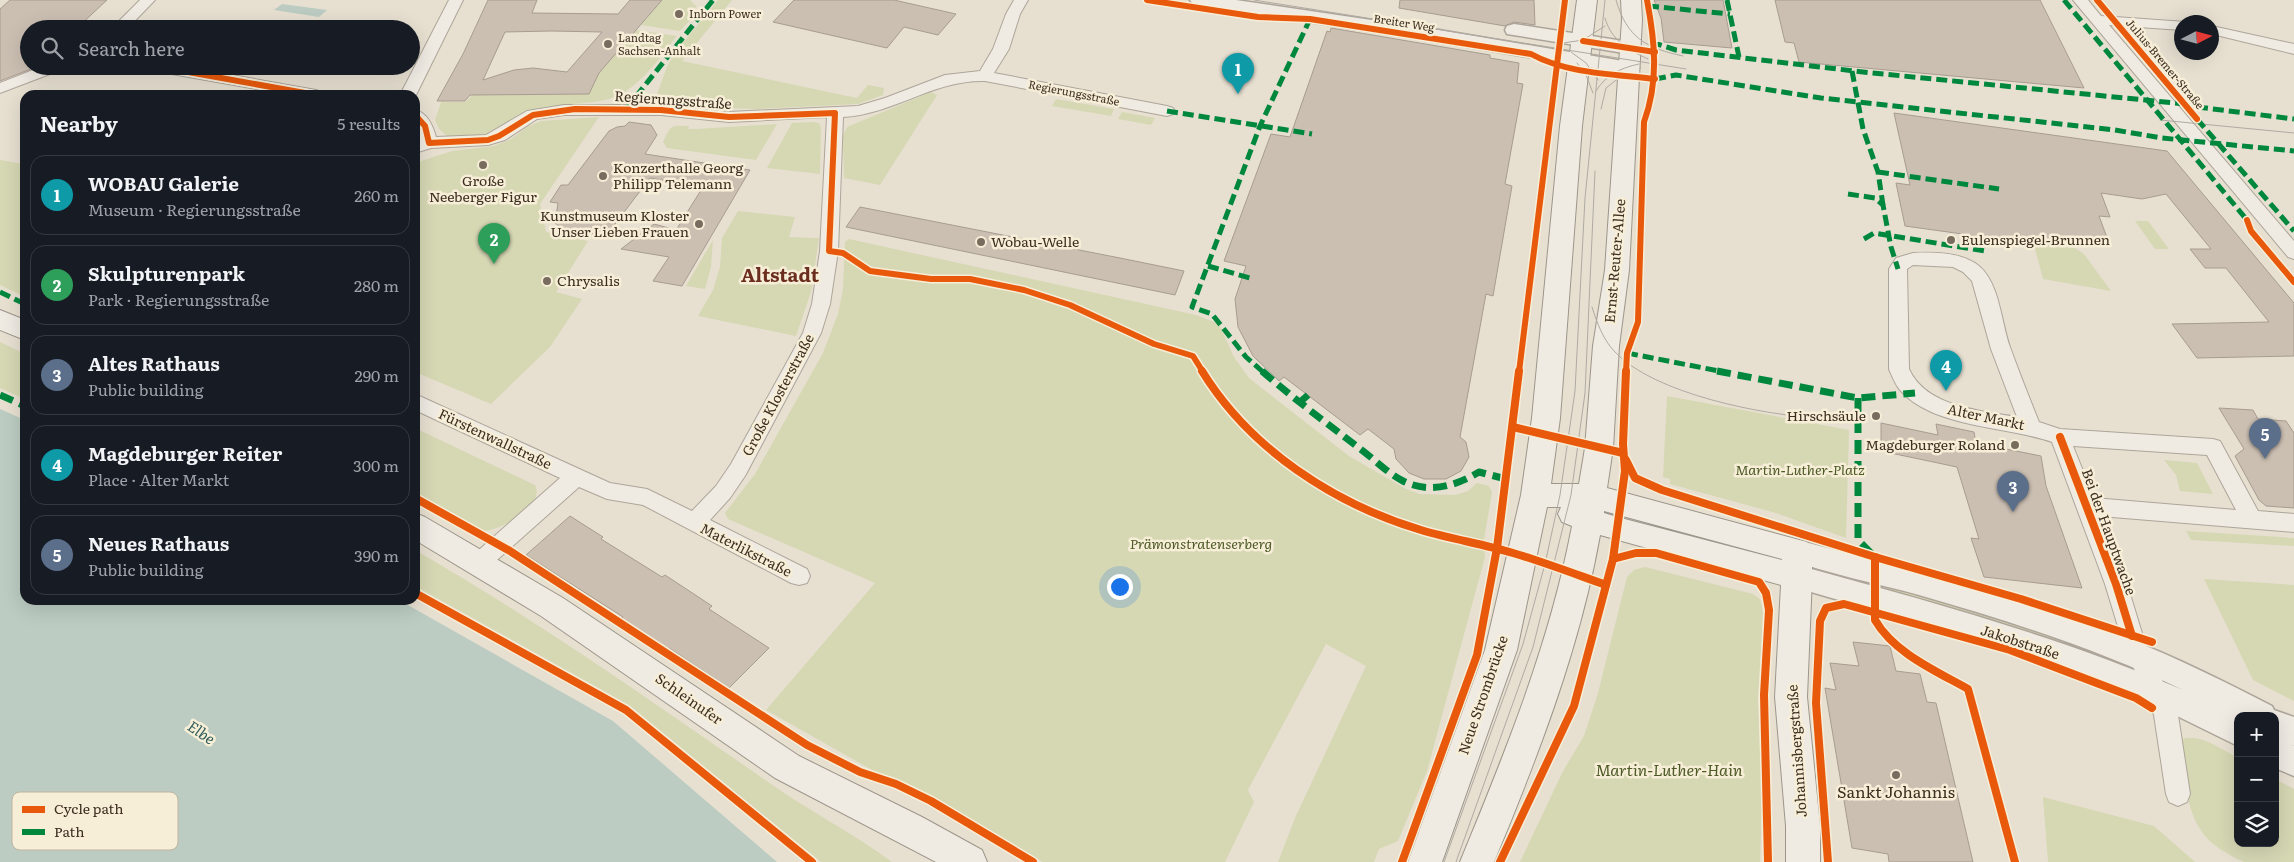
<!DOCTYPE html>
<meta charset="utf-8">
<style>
body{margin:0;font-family:Literata,serif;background:#242831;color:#f1f3f6}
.controls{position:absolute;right:15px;bottom:15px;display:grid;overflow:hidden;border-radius:10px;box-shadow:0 5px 20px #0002}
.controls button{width:45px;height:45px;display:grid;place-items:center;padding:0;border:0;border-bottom:1px solid #363941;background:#171b24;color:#f1f3f6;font:25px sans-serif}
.compass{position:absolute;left:2174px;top:15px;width:45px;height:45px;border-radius:50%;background:#171b24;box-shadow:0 5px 20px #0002;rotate:84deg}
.you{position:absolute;left:1119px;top:586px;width:18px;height:18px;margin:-12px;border:4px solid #fff;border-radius:50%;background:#1a73e8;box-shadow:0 0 0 8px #1a73e833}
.badge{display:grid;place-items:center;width:32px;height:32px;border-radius:50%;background:#786c5e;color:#fff;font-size:16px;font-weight:700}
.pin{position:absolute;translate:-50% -41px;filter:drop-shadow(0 1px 2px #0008)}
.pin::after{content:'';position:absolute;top:26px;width:18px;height:15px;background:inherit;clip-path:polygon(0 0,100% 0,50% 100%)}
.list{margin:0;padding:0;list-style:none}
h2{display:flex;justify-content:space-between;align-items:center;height:65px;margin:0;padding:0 20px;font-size:21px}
h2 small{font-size:16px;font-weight:400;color:#9ea1a6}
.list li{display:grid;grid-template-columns:32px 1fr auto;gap:15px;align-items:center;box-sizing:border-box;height:80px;margin:0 10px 10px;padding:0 10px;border:1px solid #363941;border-radius:15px}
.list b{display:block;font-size:19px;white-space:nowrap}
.list p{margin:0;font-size:16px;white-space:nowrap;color:#9ea1a6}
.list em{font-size:16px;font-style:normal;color:#9ea1a6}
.icon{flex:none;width:28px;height:28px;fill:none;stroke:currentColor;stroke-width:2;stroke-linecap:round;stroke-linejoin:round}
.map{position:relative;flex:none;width:2294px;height:862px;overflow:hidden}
.search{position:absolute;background:#171b24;box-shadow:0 5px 20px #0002;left:20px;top:20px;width:400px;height:55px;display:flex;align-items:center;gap:12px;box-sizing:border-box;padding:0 18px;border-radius:28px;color:#9ea1a6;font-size:19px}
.panel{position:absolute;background:#171b24;box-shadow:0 5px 20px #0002;left:20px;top:90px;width:400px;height:515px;border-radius:15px}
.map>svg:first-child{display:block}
</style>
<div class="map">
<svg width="2294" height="862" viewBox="0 0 2294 862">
<rect width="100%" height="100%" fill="#e7e0d1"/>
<g fill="#d6d7b3">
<polygon points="662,0 690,0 696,6 693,17 680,31 641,25"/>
<polygon points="718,0 732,0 682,61 857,98 868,85 884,88 883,95 858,104 758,109 715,108 676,102 656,102 655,99 667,67 674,54"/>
<path d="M636,30L677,36C657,61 635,96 600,101C577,105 552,103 529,111C515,116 506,127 493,132C480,138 461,136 447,136L439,129L435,120L441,102H466L472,95L589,94L595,77Z"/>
<polygon points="931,92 937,95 880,185 844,178 843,136 847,127"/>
<polygon points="1056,99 1114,109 1111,116 1052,106"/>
<polygon points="1122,112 1155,118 1151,125 1118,119"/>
<polygon points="599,117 540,204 546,232 588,241 556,292 582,299 550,347 491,404 415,372 415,163 452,151 494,146 511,139 527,127 541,121"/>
<polygon points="812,122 819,123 821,127 820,174 767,168 792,123"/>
<path d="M777,124L756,160L667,148L663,142C671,125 670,125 689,126L688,129H696Z"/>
<polygon points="0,160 23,164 25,163 25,238 23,240 25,248 25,297 0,285"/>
<polygon points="738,211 795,217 789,237 819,238 811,292 796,336 698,316 713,290 720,267 722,238"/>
<polygon points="2135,221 2148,221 2169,249 2155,249"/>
<polygon points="849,239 1196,315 1219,324 1234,357 1249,378 1349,456 1406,489 1420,494 1455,495 1468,491 1477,483 1489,486 1492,492 1484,540 1485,557 1427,771 1398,841 1379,849 1374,862 1278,862 1295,818 1366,666 1326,644 1248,790 1254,802 1225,862 1043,862 865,766 766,710 875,583 728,519 725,513 755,474 823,353 838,314 843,289 845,242"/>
<polygon points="713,240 711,267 705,289 686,286"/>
<polygon points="2034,245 2075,248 2084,254 2111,291 2043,279"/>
<polygon points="0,342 25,354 25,397 20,397 0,388"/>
<polygon points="1667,396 1849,430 1846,538 1776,513 1670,484 1670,479 1663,477"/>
<path d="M415,428L535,485C546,506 501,530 484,531L415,493Z"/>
<polygon points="2164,460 2197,463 2213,494 2180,491 2176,475"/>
<polygon points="2186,531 2294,538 2294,546 2191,540"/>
<path d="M415,550C538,621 654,703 771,784C811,812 853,833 892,862H821L629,705L415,586Z"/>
<polygon points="1645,567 1753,594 1760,599 1763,612 1758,701 1762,801 1760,862 1520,862 1563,771 1584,736 1598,693 1627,577 1634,570"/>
<polygon points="2204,579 2294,585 2294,701 2253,680"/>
<polygon points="1887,585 2062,637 2062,645 1888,592"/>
<path d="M2185,738C2205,736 2221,749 2238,758V843H2275V779L2294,789V862C2280,862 2256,862 2244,862C2238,860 2232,856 2227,853C2183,830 2187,785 2181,742Z"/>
<polygon points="2043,797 2154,826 2195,862 2048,862"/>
</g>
<g fill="#bcccc2">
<polygon points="282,4 327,10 319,17 274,10"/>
<polygon points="0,409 25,420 25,600 399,600 613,721 777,862 0,862"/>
</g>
<g fill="#cbbfb2" stroke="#a89c90" fill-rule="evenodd">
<polygon points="10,0 107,0 76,29 29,29 29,66 31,69 0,81 0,9"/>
<path d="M488,0H537L532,13L618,14L630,0H662L599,73L589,94L470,95L465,101H437L463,54ZM551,31L602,32L567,72L533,68L514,70L483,80L505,32Z"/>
<polygon points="794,0 894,0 956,14 938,35 904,27 887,48 773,22"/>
<polygon points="1400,0 1534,0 1535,25 1514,22 1505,26 1399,8"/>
<polygon points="1654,0 1723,0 1732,48 1664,42 1661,18"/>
<polygon points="1775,0 2040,0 2084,88 1799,62 1794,43 1785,42"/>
<polygon points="1331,28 1490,55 1490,58 1519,63 1517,83 1523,84 1505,184 1512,186 1493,296 1486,294 1460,437 1466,442 1469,457 1461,471 1446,479 1424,479 1409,473 1396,459 1394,449 1368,429 1360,435 1284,377 1279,381 1253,356 1238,327 1235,299 1246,266 1224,261 1271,134 1290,137 1327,31 1330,32"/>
<polygon points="1894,113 2167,151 2294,303 2294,356 2197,358 2172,324 2269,322 2226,268 2205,268 2190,249 2211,249 2166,194 2142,199 2101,193 2110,217 2099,216 2109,243 2073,241 2075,246 1991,242 1991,238 1905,226 1896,183 1910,185"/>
<polygon points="629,122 651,125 657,135 645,154 750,170 682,286 653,281 669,257 621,249 654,224 676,230 703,187 650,178 606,236 563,229 555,223 558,203 550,202 561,185 568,185 609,131 617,127 625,126"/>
<polygon points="860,207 1120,258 1184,271 1175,295 846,227"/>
<polygon points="2219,408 2253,410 2258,419 2286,421 2294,433 2294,508 2266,506 2259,500 2235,456 2244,449"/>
<polygon points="1881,423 1938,435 1936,424 1974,432 1976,443 2041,456 2046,486 2082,588 1984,577 1971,538 1979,539 1957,467 1881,451"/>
<polygon points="570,516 603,537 601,539 662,577 665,575 712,606 709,609 769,648 729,688 669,648 665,651 619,620 623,617 526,555"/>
<polygon points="1853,642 1890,646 1896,671 1920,674 1927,702 1936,703 1973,862 1889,862 1888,854 1852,848 1825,688 1836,690 1830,663 1859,666"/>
</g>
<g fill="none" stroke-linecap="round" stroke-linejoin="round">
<g stroke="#ada599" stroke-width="2">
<g id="minor">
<polygon points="140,0 155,0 127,29 111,29"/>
<polygon points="449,0 463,0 416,95 400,95"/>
<path d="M1014,0H1028L1020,14L1009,49L994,73L1167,106L1173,108L1175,111L1173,114L1167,116L985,81C932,80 895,114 843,117L838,251L830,304L821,333L745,476L730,498L710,520L807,569L810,576L807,583L799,585L791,583L643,505L607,499L579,487L488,568L480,571L472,568L469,562L472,556L560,478L415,410V394L610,483L647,489L692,511L716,486L731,464L803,333L812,304L820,251L827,117L729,122L661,115H564L537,119L505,140L488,145L431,148L415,153V142L420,140L415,125V110C428,113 433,126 436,137L486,135L527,111L564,105H661L729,112L858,106L885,98L945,75L980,71L993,49L1006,14Z"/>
<polygon points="2073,0 2088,0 2101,16 2186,22 2182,22 2182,30 2109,25 2294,241 2294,259 2288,257"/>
<polygon points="2212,26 2294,44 2294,54 2212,34"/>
<polygon points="43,66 66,66 63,69 0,93 0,83"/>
<polygon points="147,66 182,66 316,90 322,92 324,95 289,95 155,71"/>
<path d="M1913,253C1934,252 1962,252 1979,266C2000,284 2001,322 2010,347C2019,372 2029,397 2039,422L2060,429L2213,439L2220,441L2258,511L2294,514V532L2100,516L2127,584L2145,643L2178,715L2190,794L2187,802L2178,806L2169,802L2166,794L2154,715L2123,643L2105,584L2052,442C2006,426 1933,428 1900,390C1895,384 1892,376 1889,369V269L1896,258ZM1913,265L1953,267L1963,272L1972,281L1991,349L2017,417C1981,411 1926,407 1909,369L1907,269ZM2073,446L2207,455L2236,510L2094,498Z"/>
</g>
</g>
<g stroke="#ada599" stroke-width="3">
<g id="tertiary">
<polygon points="1190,0 1236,0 1439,30 1629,62 1636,64 1639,68 1636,72 1629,74 1439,42 1199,5 1193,4"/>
<polygon points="1514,24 1630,42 1637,44 1639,48 1637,52 1630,54 1507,34 1505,30 1507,26"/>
<path d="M1797,540C1908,569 2020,598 2128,639C2178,658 2225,682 2272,706L2274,710L2294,717V746L2289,744L2294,746V776L2275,768V738L2278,739L2275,738V716H2238V746L2175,715L2071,672L1966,637L1787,585L1783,577L1787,569L1797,565C1928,601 2058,636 2183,690C2098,649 2009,621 1919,595C1875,583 1830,574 1787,559L1784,551L1787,543Z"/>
</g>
</g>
<g stroke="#9c958a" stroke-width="2">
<g id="secondary">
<path d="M1577,0H1597L1582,126L1560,418L1551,484H1579L1585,448L1593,346L1605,270L1622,20L1621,0H1641L1642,20L1629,270L1619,346L1613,448L1607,488L1807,542L1812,551V577L1807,697L1820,826V862H1786V826L1775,697L1781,585L1600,535C1580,648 1538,756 1494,862H1460C1505,753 1550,643 1572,526L1562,522L1558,514L1561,507H1547L1517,650L1442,862H1408L1485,650L1521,495L1532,418L1560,126ZM1604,511L1782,559V560L1617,517L1604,513Z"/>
<polygon points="0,310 25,320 25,340 0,330"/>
<polygon points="415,513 425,517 563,598 799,756 922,817 982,850 987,862 936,862 775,778 541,616 415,540"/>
</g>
</g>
<use href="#minor" fill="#efebe3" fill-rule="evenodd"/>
<use href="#tertiary" fill="#efebe3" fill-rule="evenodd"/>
<use href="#secondary" fill="#efebe3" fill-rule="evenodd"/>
<g stroke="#afaaa2" stroke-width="1">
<polyline points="1254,0 1686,69"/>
<path d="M1616,0C1627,38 1646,48 1683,56"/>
<path d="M1605,18C1611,40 1628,50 1648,59"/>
<polyline points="1557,44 1583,40 1605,26"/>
<polyline points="1571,52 1586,63 1598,80"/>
<polyline points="1577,63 1586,75 1593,93"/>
<path d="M1596,91C1606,75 1620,68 1639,64"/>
<polyline points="1601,109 1606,88 1624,74"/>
<polyline points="2160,120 2294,133"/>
<path d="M1592,307C1597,323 1603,339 1614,351C1653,394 1766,416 1822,418"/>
<polyline points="1444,862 1523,644 1545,564 1560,495 1575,391 1585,198 1605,0"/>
<polyline points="1456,862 1533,647 1571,495 1585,393 1595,171"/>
</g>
<g stroke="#00873e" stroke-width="5" stroke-dasharray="11 5" stroke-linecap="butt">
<polyline points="1727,0 1739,57"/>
<polyline points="2064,0 2247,220"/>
<polyline points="1648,6 1730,14"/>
<polyline points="1654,40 1654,43 1676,50 1863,72 2185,104"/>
<polyline points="1852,71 1863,129 1878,172 1883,205"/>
<polyline points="1655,79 1676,75 1821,98 2115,130 2162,138 2294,151"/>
<polyline points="2197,107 2294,119"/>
<polyline points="626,109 713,0"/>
<polyline points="1167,111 1312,134"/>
<polyline points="2197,119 2294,231"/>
<polyline points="1878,172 1999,189"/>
<polyline points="1848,194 1875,198 1883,205 1891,247 1898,269"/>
<polyline points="1864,239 1874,233 1985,251"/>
<polyline points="1208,266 1250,278"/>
<polyline points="0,292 25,304"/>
<polyline points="1627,353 1724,372"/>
<polyline points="1263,372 1246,357 1212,314 1192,307 1260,126 1310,19"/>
</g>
<g stroke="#00873e" stroke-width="7" stroke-dasharray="14 7" stroke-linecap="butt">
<path d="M1262,371C1294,399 1329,425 1363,451C1376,461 1389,474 1403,481C1429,494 1456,486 1479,472L1506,479"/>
<polyline points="1717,371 1858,398 1915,393"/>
<polyline points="0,395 25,406"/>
<polyline points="1858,398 1858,540 1872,554"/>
<polyline points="1299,403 1308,395"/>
</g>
<g stroke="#f7eed8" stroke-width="9">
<g id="cycleway-far1">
<path d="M1147,0L1258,17L1310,19L1531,54C1567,74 1615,74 1655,79"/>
<polyline points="2097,0 2197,119"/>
<polyline points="1583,41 1655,52"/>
<polyline points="155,66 316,95"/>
<polyline points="415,115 425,126 429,143 488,140 499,136 533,115 575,109 661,110 729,117 835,113 829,251 843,253 870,271 931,279 970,279 1024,290 1070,305 1154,344 1193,356 1203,372"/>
<polyline points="2247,220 2251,231 2294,282"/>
<polyline points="1519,372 1565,0"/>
<path d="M1626,372L1627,353L1638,322L1644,122C1659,81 1655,42 1647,0"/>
</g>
</g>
<g stroke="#f7eed8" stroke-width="11">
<g id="cycleway">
<path d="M1202,371C1250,449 1334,504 1421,530C1451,539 1483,544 1513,553C1544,562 1575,574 1606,585"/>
<polyline points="1513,427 1623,453"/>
<polyline points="2060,437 2116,584 2132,636"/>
<polyline points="1626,460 1635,478 1662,490 1875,557 2021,599 2152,642"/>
<polyline points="415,498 510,551 807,745 860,772 896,784 931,801 1033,862"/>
<path d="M1875,557V620C1894,653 1936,671 1968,689L2015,862"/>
<polyline points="1613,559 1636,553 1656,553 1759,582 1766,593 1769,610 1764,695 1768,862"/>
<polyline points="415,593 626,710 812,862"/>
<polyline points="1402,862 1477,655 1497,548 1519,371"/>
<polyline points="1500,862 1574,706 1613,559 1625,471 1623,444 1626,371"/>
<polyline points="1828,862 1816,703 1820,621 1826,608 1844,604 2010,650 2136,698 2152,708"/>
</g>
</g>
<use href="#cycleway-far1" stroke="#e8590c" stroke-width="6"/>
<use href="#cycleway" stroke="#e8590c" stroke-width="8"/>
</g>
<g fill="#786c5e" stroke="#f7eed8" stroke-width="2">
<circle cx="679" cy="14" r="5"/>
<circle cx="608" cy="44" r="5"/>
<circle cx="483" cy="165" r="5"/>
<circle cx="603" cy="176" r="5"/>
<circle cx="699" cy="224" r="5"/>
<circle cx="1951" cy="240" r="5"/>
<circle cx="981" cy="242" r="5"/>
<circle cx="547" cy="281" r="5"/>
<circle cx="1876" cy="416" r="5"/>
<circle cx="2015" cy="445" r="5"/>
<circle cx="1896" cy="775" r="5"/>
</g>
<g text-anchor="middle" stroke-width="5" stroke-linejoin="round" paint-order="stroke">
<g font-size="11" fill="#3d2e20" stroke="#f7eed8" text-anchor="start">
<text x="689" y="18">Inborn Power</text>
<text x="618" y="42">Landtag<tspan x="618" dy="13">Sachsen-Anhalt</tspan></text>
</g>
<g font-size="11" fill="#3d2e20" stroke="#f7eed8">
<text transform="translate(1404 23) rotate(9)" y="4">Breiter Weg</text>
<text transform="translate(2165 64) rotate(50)" y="4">Julius-Bremer-Straße</text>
<text transform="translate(1074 93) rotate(11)" y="4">Regierungsstraße</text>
</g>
<g font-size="14" fill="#3d2e20" stroke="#f7eed8">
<text transform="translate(673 100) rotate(4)" y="5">Regierungsstraße</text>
<text transform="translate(1615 261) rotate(-85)" y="5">Ernst-Reuter-Allee</text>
<text transform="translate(778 395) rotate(-62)" y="5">Große Klosterstraße</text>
<text transform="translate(1986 417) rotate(12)" y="5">Alter Markt</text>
<text transform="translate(495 439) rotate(25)" y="5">Fürstenwallstraße</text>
<text transform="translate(2109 532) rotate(70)" y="5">Bei der Hauptwache</text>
<text transform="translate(746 550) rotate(27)" y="5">Materlikstraße</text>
<text transform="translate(2020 642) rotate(18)" y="5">Jakobstraße</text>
<text transform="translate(1483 695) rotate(-71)" y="5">Neue Strombrücke</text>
<text transform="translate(689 699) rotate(35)" y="5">Schleinufer</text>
<text transform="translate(1797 751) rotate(-94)" y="5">Johannisbergstraße</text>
</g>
<g font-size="14" fill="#3d2e20" stroke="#f7eed8" text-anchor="start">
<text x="613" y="173">Konzerthalle Georg<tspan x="613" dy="16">Philipp Telemann</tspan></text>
<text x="483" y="186" text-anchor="middle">Große<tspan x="483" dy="16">Neeberger Figur</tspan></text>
<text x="689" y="221" text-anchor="end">Kunstmuseum Kloster<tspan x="689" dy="16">Unser Lieben Frauen</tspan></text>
<text x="1961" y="245">Eulenspiegel-Brunnen</text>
<text x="991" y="247">Wobau-Welle</text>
<text x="557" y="286">Chrysalis</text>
<text x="1866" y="421" text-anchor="end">Hirschsäule</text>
<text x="2005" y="450" text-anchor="end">Magdeburger Roland</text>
</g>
<g font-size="14" font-style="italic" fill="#4d5a26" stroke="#f7eed8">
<text x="1800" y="475">Martin-Luther-Platz</text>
<text x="1201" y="549">Prämonstratenserberg</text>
</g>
<g font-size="15" font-style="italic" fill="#2f5d5a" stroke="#f7eed8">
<text transform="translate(201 733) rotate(34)" y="5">Elbe</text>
</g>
<g font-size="16" font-style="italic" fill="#4d5a26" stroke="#f7eed8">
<text x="1669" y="776">Martin-Luther-Hain</text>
</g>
<g font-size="16" fill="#3d2e20" stroke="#f7eed8">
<text x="1896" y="798">Sankt Johannis</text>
</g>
<g font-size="19" font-weight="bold" fill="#6b2e1e" stroke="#f7eed8">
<text x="780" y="282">Altstadt</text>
</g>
</g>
<rect x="12" y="792" width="166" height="58" rx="8" fill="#f7eed8" stroke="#bfb4a1" stroke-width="1"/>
<rect x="22" y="806" width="23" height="7" fill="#e8590c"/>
<rect x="22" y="829" width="23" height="6" fill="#00873e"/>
<g font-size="14" fill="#3d2e20">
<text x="54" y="814">Cycle path</text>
<text x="54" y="837">Path</text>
</g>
</svg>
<div class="controls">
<button>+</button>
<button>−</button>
<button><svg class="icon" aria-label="layers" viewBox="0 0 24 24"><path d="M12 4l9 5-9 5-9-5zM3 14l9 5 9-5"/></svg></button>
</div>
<svg class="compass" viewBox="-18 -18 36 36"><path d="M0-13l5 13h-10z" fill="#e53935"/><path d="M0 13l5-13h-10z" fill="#9ea1a6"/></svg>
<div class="you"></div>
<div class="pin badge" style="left:1238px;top:94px;background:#0f9aa8">1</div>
<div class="pin badge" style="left:494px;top:264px;background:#2e9e5b">2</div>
<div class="pin badge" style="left:2013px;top:512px;background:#5c6f8a">3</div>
<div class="pin badge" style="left:1946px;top:391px;background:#0f9aa8">4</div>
<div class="pin badge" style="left:2265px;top:459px;background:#5c6f8a">5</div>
<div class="search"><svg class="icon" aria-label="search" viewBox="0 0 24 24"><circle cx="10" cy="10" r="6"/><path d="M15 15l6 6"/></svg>Search here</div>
<section class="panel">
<h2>Nearby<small>5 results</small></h2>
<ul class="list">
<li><span class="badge" style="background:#0f9aa8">1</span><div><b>WOBAU Galerie</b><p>Museum · Regierungsstraße</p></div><em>260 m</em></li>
<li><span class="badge" style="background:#2e9e5b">2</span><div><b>Skulpturenpark</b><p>Park · Regierungsstraße</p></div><em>280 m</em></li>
<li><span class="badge" style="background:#5c6f8a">3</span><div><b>Altes Rathaus</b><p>Public building</p></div><em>290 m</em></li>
<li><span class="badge" style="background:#0f9aa8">4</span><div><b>Magdeburger Reiter</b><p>Place · Alter Markt</p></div><em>300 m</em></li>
<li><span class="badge" style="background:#5c6f8a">5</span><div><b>Neues Rathaus</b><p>Public building</p></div><em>390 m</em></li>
</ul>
</section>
</div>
